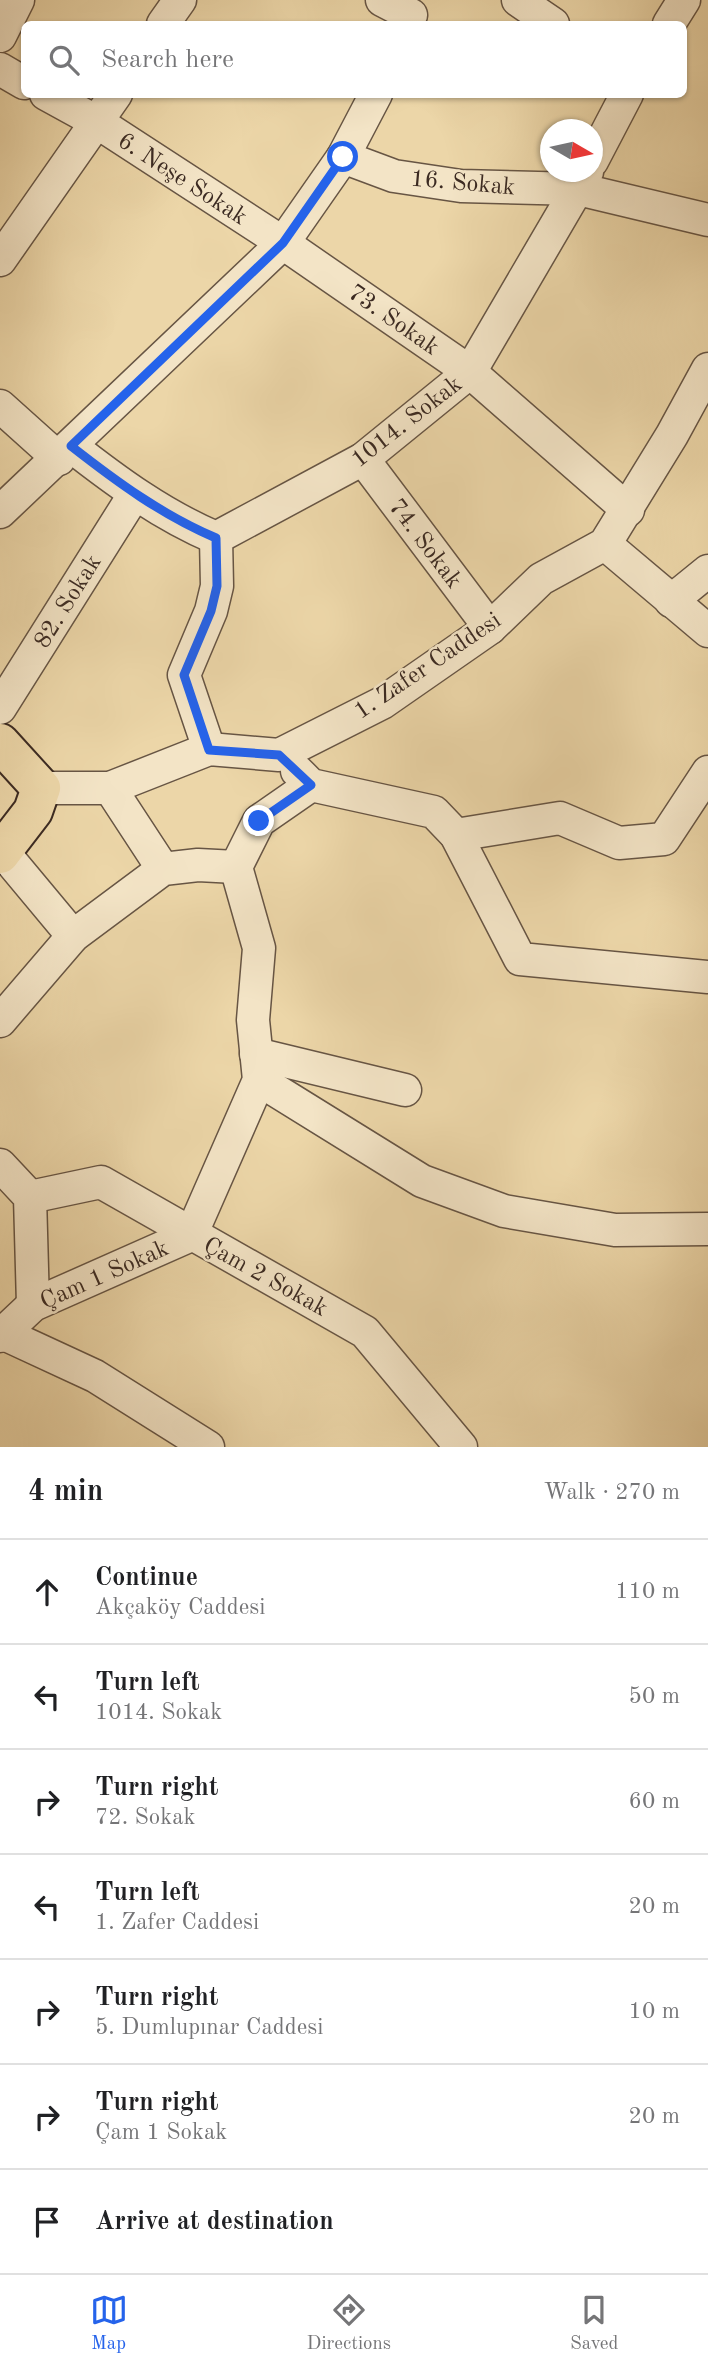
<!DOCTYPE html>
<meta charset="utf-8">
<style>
body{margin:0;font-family:"Old Standard TT",serif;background:#f2f2f2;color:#202124}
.compass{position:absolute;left:540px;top:119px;width:63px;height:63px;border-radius:50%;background:#fff;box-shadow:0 2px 5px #0004;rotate:99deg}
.stop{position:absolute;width:21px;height:21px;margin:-16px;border:5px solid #2563eb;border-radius:50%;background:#fff}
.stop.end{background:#2563eb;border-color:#fff;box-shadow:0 2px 7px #0008}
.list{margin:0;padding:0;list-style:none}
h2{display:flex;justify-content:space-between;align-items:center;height:91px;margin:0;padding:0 28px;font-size:30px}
h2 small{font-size:23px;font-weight:400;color:#757577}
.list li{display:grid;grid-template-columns:46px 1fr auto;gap:21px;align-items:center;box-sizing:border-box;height:105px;padding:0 28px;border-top:2px solid #e0e0e0}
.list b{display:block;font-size:26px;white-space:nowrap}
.list p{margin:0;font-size:23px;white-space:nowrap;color:#757577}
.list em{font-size:23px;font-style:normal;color:#757577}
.icon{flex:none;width:38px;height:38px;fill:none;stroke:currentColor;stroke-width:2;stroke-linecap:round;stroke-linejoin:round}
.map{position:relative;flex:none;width:708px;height:1447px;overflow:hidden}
.search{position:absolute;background:#fff;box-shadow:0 2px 5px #0004;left:21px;right:21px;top:21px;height:77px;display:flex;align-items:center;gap:18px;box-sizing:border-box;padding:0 24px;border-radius:10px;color:#757577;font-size:26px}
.sheet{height:826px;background:#fff}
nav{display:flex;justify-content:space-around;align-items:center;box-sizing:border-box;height:98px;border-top:2px solid #e0e0e0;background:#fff;font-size:19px;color:#757577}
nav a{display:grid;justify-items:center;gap:4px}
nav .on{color:#2563eb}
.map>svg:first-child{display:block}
</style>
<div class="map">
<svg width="708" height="1447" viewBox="0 0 708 1447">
<rect width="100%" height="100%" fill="#ecd6a8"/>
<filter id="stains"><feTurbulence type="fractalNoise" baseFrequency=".00286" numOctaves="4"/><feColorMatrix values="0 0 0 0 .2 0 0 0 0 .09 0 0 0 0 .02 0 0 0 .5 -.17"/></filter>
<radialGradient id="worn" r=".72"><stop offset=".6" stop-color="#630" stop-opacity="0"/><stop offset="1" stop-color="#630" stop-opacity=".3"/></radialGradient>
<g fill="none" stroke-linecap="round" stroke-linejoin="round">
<g stroke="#675544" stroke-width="35">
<g id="minor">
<polyline points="382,0 411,15"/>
<polyline points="518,0 553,24"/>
<polyline points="163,24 180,0"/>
<polyline points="669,24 684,0"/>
<polyline points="0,36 18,0"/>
<polyline points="0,69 24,83"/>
<polyline points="46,94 97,122 283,243 470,372 628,510"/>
<polyline points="343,157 394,176 461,186 578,189 708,220"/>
<polyline points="592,161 627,94"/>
<polyline points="0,260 116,94"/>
<polyline points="0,406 59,459"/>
<path d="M71,446C117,482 162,515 216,538L363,459L470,372L587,172"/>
<polyline points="363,459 490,628"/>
<polyline points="0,512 283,243 343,157 376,94"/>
<polyline points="605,544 708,631"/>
<polyline points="671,601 708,571"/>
<polyline points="0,708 134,495"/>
<polyline points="209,749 184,675 211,611 217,586 216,538"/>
<polyline points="297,771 311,785 434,812 456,835 520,959 708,977"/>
<polyline points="41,788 110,788 209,749 279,755 382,703 490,628 541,579 605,544 672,435 708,369"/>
<polyline points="110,788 163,869"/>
<polyline points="456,835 560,818 619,843 664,839 708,772"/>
<polyline points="3,852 73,936"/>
<polyline points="0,1021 73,936 163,869 198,865 236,867"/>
<polyline points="256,1054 405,1090"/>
<polyline points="259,1080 422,1181 504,1211 615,1230 708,1229"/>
<polyline points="0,1165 30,1197 33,1305"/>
<polyline points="30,1197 101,1182 365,1332 461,1447"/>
<polyline points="2,1333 95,1376 208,1447"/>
<polyline points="0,1336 33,1305 191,1235 259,1080 253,1020 259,948 236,867 259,821 311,785"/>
</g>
</g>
<g stroke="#3b2a22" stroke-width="42">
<polyline id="major" points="0,743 41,788 33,811 0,854"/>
</g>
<use href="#minor" stroke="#f3e4c6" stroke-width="32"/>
<use href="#major" stroke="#ecd6a8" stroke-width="38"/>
</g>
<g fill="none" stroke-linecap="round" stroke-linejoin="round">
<path stroke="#2563eb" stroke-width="9" d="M259,821L311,785L279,755L209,750L184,675L211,611L217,586L216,538C162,515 117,482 71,446L283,243L343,157"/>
</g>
<g text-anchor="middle" stroke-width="5" stroke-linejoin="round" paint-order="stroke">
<g font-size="24" fill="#3b2a22" stroke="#f3e4c6">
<text transform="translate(183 178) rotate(33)" y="8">6. Neşe Sokak</text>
<text transform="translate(463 182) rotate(5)" y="8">16. Sokak</text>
<text transform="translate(394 319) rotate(35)" y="8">73. Sokak</text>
<text transform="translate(406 421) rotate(-38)" y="8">1014. Sokak</text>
<text transform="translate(426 543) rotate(53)" y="8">74. Sokak</text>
<text transform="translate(67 601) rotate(-58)" y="8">82. Sokak</text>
<text transform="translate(427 665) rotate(-34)" y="8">1. Zafer Caddesi</text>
<text transform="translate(104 1274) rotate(-24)" y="8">Çam 1 Sokak</text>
<text transform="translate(266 1276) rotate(29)" y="8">Çam 2 Sokak</text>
</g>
</g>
<rect width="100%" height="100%" filter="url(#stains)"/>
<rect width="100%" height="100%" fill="url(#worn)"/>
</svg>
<svg class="compass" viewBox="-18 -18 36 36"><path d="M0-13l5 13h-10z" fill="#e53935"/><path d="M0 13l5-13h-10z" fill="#757577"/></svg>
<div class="stop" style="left:343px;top:157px"></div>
<div class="stop end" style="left:259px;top:821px"></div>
<div class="search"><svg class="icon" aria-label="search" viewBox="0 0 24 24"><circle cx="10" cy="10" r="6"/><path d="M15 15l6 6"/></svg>Search here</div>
</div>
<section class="sheet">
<h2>4 min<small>Walk · 270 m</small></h2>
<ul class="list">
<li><svg class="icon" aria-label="ahead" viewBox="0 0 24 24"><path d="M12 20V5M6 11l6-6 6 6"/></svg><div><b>Continue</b><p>Akçaköy Caddesi</p></div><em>110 m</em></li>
<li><svg class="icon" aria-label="left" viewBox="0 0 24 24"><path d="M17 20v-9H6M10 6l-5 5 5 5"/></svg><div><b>Turn left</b><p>1014. Sokak</p></div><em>50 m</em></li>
<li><svg class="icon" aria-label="right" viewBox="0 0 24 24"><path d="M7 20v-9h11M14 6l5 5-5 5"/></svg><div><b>Turn right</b><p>72. Sokak</p></div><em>60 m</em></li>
<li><svg class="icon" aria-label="left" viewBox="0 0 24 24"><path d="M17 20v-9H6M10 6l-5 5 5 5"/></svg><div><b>Turn left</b><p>1. Zafer Caddesi</p></div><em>20 m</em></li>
<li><svg class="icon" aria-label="right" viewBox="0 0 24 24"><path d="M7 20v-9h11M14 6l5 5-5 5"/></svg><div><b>Turn right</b><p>5. Dumlupınar Caddesi</p></div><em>10 m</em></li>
<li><svg class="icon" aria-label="right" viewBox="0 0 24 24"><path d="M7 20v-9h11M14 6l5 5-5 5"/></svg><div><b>Turn right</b><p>Çam 1 Sokak</p></div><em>20 m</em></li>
<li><svg class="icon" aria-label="arrive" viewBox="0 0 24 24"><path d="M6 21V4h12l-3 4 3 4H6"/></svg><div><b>Arrive at destination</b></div></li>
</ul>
</section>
<nav>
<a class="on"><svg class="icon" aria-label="map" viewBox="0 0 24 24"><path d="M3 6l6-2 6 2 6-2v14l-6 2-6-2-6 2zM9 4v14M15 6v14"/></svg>Map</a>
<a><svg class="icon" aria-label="directions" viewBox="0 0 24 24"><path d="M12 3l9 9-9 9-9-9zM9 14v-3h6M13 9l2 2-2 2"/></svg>Directions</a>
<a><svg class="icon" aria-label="saved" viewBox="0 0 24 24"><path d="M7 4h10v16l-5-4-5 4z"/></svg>Saved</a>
</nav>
